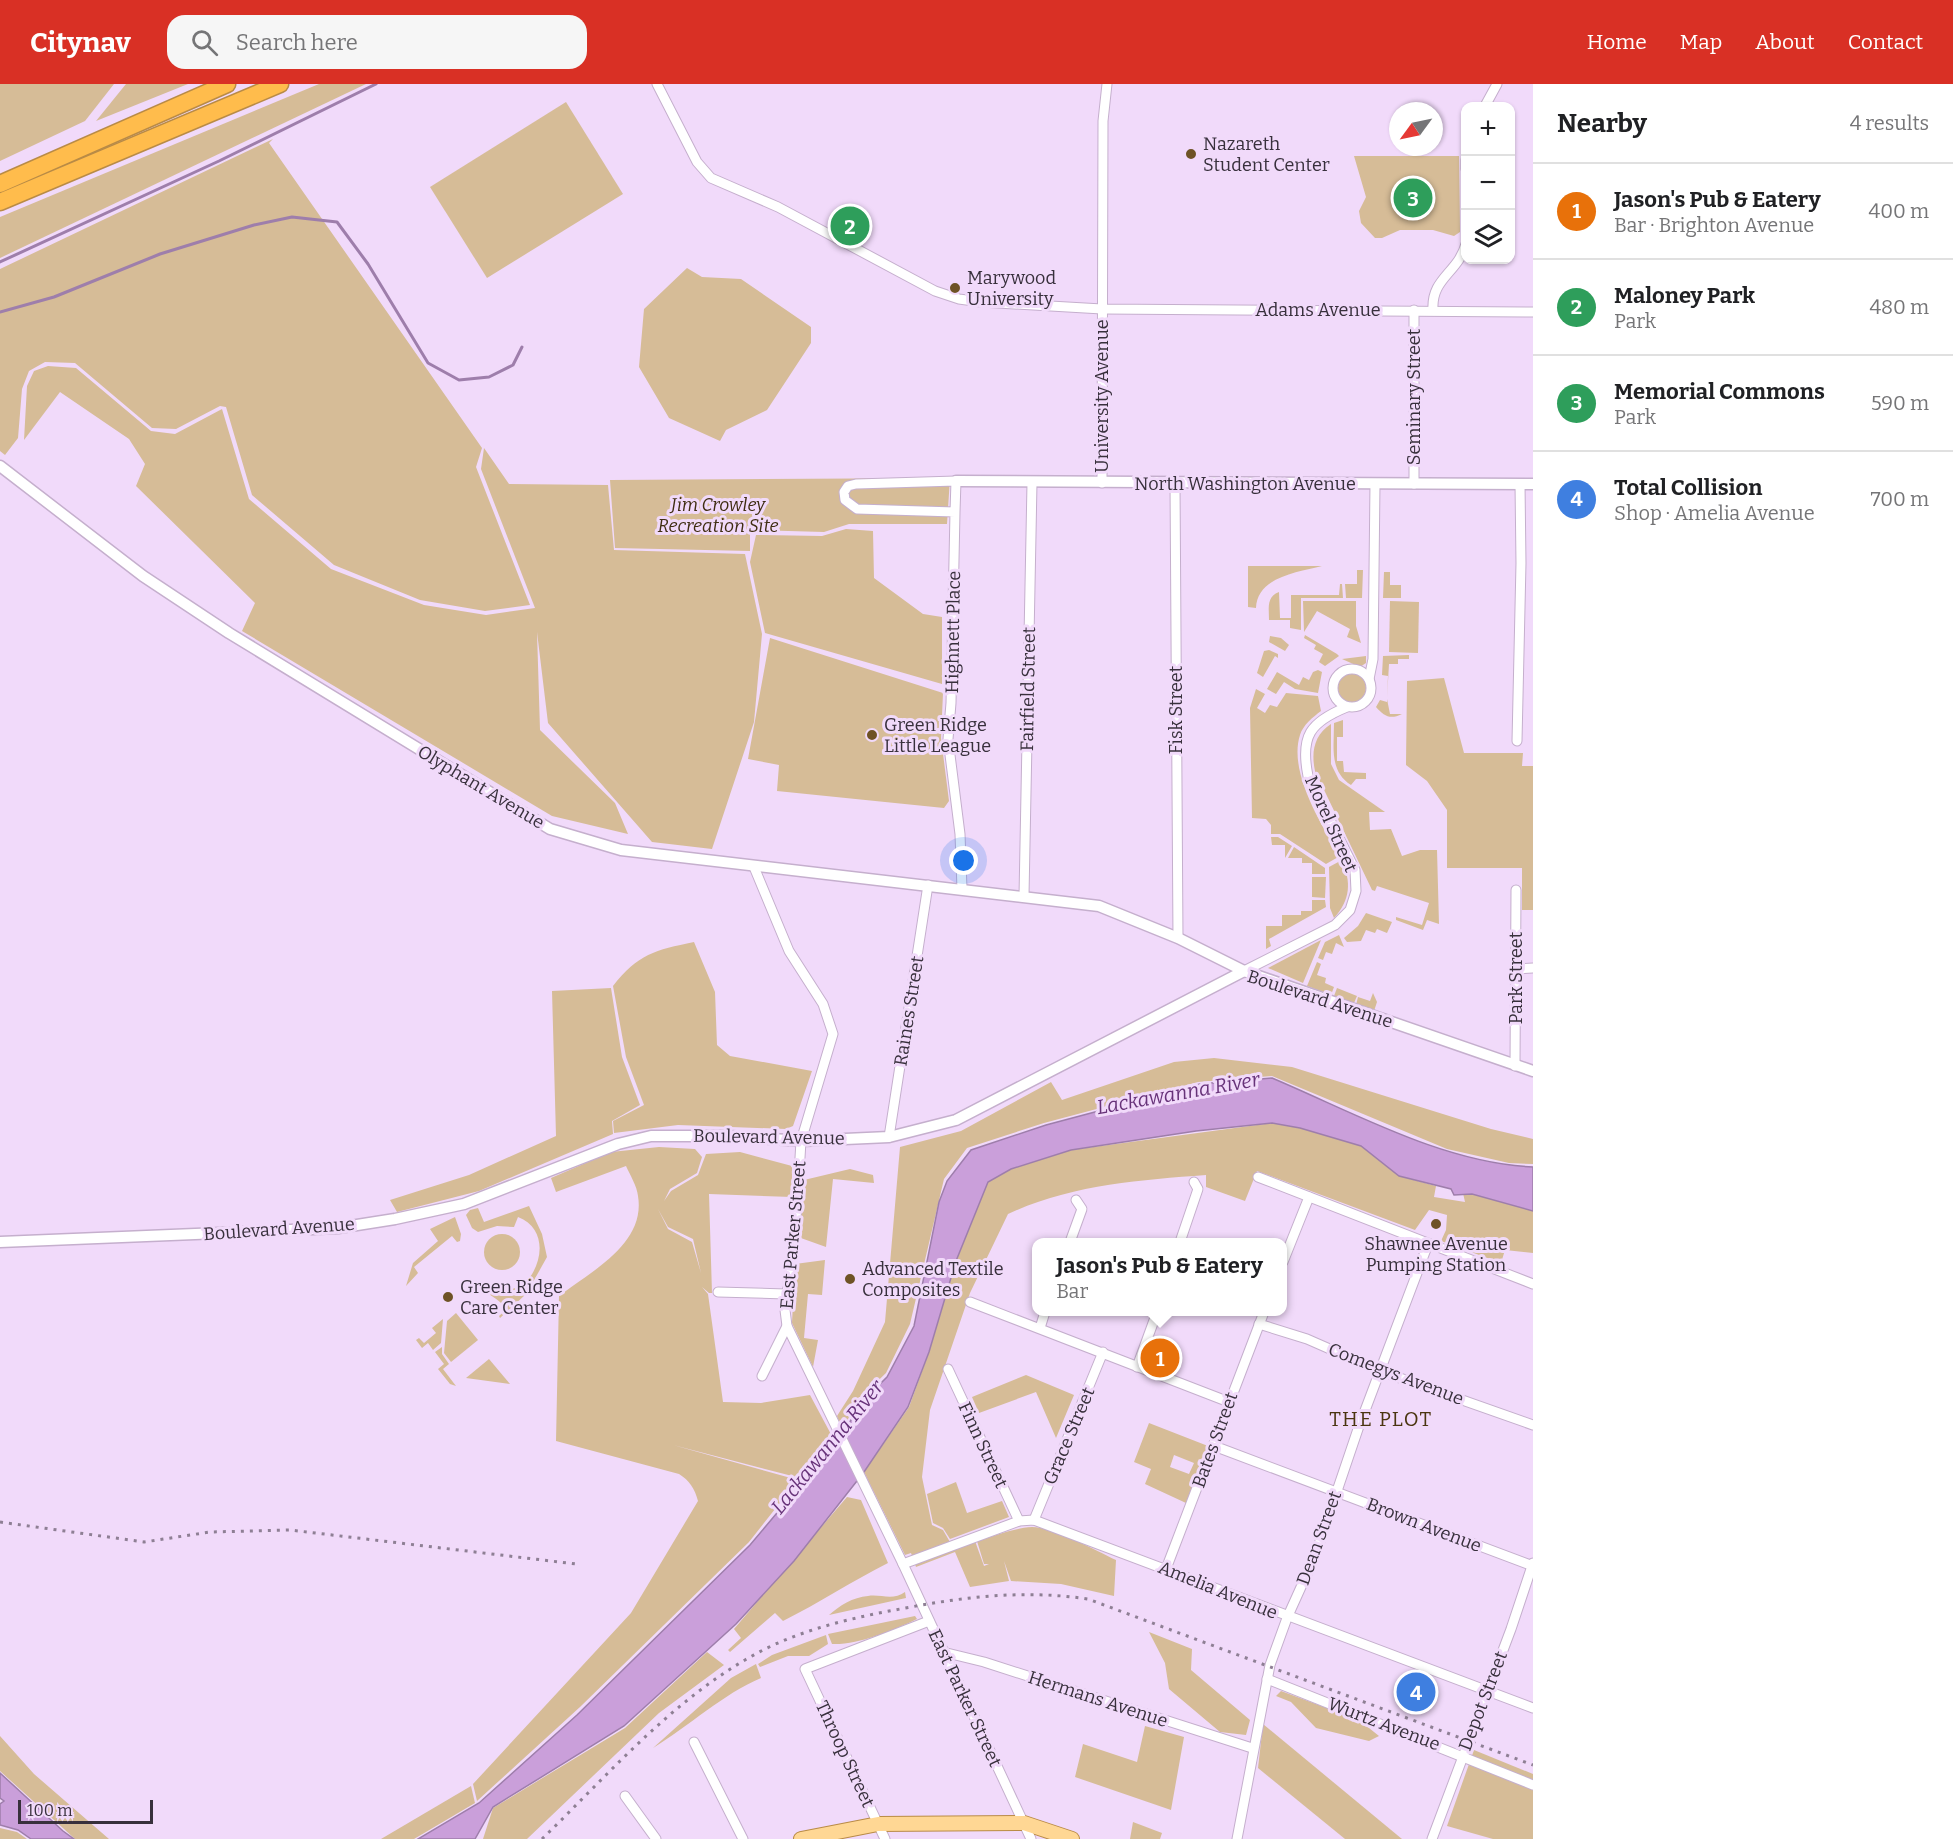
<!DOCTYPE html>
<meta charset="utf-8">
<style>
body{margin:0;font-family:Bitter,serif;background:#f6f6f6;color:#202124}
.controls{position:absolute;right:18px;top:18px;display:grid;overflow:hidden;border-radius:12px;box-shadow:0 2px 4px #0004}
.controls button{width:54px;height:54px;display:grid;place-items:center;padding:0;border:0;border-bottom:2px solid #e0e0e0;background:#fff;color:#202124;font:30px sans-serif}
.compass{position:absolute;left:1389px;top:18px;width:54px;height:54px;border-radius:50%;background:#fff;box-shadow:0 2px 4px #0004;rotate:237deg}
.scale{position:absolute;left:18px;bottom:15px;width:135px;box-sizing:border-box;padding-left:6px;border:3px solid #38303c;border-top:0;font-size:16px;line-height:21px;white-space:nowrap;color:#38303c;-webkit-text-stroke:4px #f1dafa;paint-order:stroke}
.you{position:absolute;left:964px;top:777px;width:21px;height:21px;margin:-15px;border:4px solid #fff;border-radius:50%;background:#1a73e8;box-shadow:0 0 0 9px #1a73e833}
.badge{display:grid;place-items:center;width:39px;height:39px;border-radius:50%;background:#d93025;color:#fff;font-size:20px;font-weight:700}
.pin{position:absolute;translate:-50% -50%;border:3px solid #fff;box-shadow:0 2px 6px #0006}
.popup{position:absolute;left:1032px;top:1154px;width:255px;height:78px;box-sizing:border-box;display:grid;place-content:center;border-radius:12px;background:#fff;filter:drop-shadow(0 2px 4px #0005);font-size:20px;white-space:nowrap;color:#757577}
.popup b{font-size:22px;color:#202124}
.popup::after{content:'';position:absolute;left:50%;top:100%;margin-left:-12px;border:12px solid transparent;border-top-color:#fff}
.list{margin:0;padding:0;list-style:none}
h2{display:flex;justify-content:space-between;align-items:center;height:78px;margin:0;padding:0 24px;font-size:26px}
h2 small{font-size:20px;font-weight:400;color:#757577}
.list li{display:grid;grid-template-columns:39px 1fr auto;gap:18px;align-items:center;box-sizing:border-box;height:96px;padding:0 24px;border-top:2px solid #e0e0e0}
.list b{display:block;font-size:22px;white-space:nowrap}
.list p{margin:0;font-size:20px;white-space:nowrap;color:#757577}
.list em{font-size:20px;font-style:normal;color:#757577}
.icon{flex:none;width:33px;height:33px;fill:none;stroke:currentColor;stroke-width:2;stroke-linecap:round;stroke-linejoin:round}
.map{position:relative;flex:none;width:1533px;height:1755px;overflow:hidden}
header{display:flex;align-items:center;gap:36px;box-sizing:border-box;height:84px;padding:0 30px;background:#d93025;color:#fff}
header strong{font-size:28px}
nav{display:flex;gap:33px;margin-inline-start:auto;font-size:21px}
.search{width:420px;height:54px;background:#f6f6f6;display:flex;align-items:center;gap:15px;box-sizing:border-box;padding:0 21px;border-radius:18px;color:#757577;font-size:22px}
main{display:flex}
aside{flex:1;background:#fff}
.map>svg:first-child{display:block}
</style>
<header>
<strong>Citynav</strong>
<div class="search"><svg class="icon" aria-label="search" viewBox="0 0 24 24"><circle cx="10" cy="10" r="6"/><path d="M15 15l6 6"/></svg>Search here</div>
<nav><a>Home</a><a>Map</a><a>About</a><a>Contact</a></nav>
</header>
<main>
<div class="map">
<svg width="1533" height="1755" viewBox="0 0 1533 1755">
<rect width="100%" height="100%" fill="#f1dafa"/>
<g fill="#d6bc97" fill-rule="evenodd">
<polygon points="0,0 114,0 85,37 0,77"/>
<polygon points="126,0 188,0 96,37"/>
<polygon points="319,0 366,0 0,174 0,133"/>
<polygon points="566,18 623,110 487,194 430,103"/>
<polygon points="273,55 269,59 482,364 476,383 530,521 485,527 420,516 334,481 252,411 226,323 220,322 176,345 152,344 75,279 45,278 29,287 22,305 18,354 5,371 0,367 0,185"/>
<polygon points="1354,72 1459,72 1460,148 1454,152 1433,146 1400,146 1382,154 1375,154 1361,139 1359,127 1366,113"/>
<polygon points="687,184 702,193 741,195 811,243 811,259 767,326 726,346 720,357 669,334 639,283 644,225"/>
<polygon points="48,282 76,284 151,347 175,350 222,325 249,415 331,485 424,521 486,531 535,524 481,385 484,364 509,400 608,401 614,466 745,470 762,550 754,638 712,765 652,758 548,639 537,548 540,646 615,719 628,750 552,732 242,547 255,519 136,402 145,380 129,355 60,308 24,356 27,302 34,287"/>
<polygon points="950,394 947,440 849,440 824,448 750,446 750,467 615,464 610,396"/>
<polygon points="846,445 873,447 874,494 923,530 942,533 942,600 765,549 750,478 756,451 822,452"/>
<path d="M1248,482H1322C1298,488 1257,493 1256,524L1248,523Z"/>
<polygon points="1357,486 1363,486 1362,514 1346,514 1345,500 1357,500"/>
<polygon points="1384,488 1390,488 1390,501 1401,501 1401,514 1383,514"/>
<path d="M1340,500H1342L1343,514H1301V546L1290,544V536H1269C1269,524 1266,513 1279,508L1280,534H1291V511H1339Z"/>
<polygon points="1303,517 1356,517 1356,542 1361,559 1347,553 1350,545 1317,527 1304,548"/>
<polygon points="1390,517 1419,518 1418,569 1389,568"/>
<polygon points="1305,551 1337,570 1339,572 1325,582 1319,578 1323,570 1314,565 1316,561 1304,554"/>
<polygon points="1270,552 1281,554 1289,561 1285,567 1269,558"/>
<polygon points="770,554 943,609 941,654 949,717 944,724 777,707 779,681 748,675"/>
<polygon points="1269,566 1278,570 1278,574 1275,572 1263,593 1257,589 1264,567"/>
<polygon points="1409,571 1409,575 1398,575 1398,580 1389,580 1387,614 1388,592 1382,591 1383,572"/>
<polygon points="1366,572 1366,579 1360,583 1342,575"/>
<polygon points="1318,586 1322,588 1318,609 1295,605 1284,598 1276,610 1267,605 1277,588 1299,601 1303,593 1309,596 1313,588"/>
<circle cx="1352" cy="604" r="14"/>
<polygon points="1444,594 1464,669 1523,669 1522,682 1533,682 1533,826 1522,826 1522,784 1447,784 1447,726 1427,697 1406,681 1407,597"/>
<path d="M1256,605L1265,610L1257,624L1265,629L1270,621L1277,623L1286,609L1318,612L1321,627C1313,633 1303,641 1300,651C1288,688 1322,742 1340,772L1326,780L1280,750H1271V741L1266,735L1252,734L1250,624Z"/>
<path d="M1387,615L1390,630H1402C1390,636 1384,632 1376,623L1380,616L1387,618Z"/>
<path d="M1343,636V653H1337V677H1343L1344,688L1366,689V695H1356L1351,701C1329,687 1334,663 1334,639Z"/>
<path d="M1331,640V680L1339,696L1385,728H1369L1370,746L1391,745L1402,772L1420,766H1437L1439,840L1427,836L1423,846L1396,836V833L1422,841L1429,819L1377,802L1375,807L1372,806L1315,687C1311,668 1314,651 1331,640Z"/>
<polygon points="1271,753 1278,753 1292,762 1285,774 1285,761 1272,761"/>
<polygon points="1294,763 1325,784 1325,790 1312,790 1312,779 1302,779 1302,774 1288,774"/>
<path d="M1342,776C1351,798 1351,815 1334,834L1330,824L1329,783Z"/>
<polygon points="1312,793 1326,793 1325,814 1312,813"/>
<polygon points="1312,816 1325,816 1326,823 1269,855 1271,862 1266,865 1266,842 1282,842 1282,831 1301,831 1301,827 1312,827"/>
<polygon points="1366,829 1392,838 1387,849 1377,845 1375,849 1366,846 1361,857 1347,858 1344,854 1358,842"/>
<polygon points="1339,851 1344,863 1336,859 1332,870 1326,868 1323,876 1318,874 1325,858"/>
<polygon points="1321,856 1303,899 1268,884"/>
<path d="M694,858L715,908L717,961L730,972L812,987L793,1042L786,1045L678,1041L614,1049L613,1037L644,1021L626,973L613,902C638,870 655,866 694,858Z"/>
<polygon points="1317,878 1321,880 1317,891 1326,894 1325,899 1334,903 1331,911 1307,902"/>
<polygon points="611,904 622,973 640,1021 612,1037 613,1050 479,1107 397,1128 390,1116 469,1091 556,1052 552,907"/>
<polygon points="1337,904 1357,912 1354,919 1334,912"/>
<polygon points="1373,909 1377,918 1374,927 1356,921 1358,913 1370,917"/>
<polygon points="1214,974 1292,983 1491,1045 1533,1055 1533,1080 1509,1079 1447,1065 1272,992 1198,998 1044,1039 967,1064 944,1095 910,1240 886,1289 857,1317 842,1347 837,1332 853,1307 885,1238 900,1063 961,1047 1051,998 1062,1016 1174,978"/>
<path d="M1272,1039L1300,1044L1361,1062L1399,1092L1436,1102L1434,1113L1465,1118L1463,1109L1472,1110L1533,1127V1169L1505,1166L1501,1179L1441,1157L1446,1146L1447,1131L1429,1126L1415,1146L1257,1087L1245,1117L1206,1103V1091C1139,1096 1070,1101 1008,1130L970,1209L930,1326L922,1393L932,1441L943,1446L954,1465L975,1457L984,1482L989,1480H984L977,1457C994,1452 1014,1444 1032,1443C1052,1443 1097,1467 1116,1476L1114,1512L1061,1500L1011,1497L1004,1477L1009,1497L970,1503L955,1468L916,1483L911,1469L905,1471L864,1388L909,1323L929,1268L956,1177L988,1098L1011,1085L1071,1066Z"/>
<path d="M659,1063L695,1065L702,1073L697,1089L670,1105L664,1117L671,1107L698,1091L706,1070L740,1068L792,1082V1113L709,1110L712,1209H709L702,1203L708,1210L723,1318L761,1319L810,1311L833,1354L800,1394L673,1361L798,1396L749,1458L580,1623L477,1717L473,1700L631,1529L698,1417C695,1405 689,1396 679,1390L556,1357L559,1212C590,1188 646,1160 638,1112C637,1102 630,1091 626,1082L556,1108L551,1094L611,1068ZM658,1125L668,1143L693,1155L701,1189L692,1158L668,1145Z"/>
<polygon points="850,1085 873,1091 874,1099 833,1095 826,1163 798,1153 804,1096"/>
<path d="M529,1122L542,1150L547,1173L528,1207L523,1201C543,1183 549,1145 518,1133L514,1143L497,1142L478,1148L472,1144L466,1131L470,1126L478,1124L484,1138Z"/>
<polygon points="455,1133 461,1150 460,1157 457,1158 452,1152 414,1183 418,1189 406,1202 413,1179 438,1157 430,1145"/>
<circle cx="502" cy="1168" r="18"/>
<polygon points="825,1176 822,1211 808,1210 804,1254 818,1256 813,1283 792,1239 795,1180"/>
<path d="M483,1201L500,1208L519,1203L525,1211L500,1234L499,1232L507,1225C498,1214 489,1212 481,1203Z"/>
<polygon points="456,1229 478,1256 451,1278 444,1269 447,1237"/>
<polygon points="443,1235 441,1259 433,1266 428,1259 422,1264 416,1256 419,1254 424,1259 436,1249 432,1244"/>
<polygon points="442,1263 442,1270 449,1280 443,1285 456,1302 450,1300 438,1285 444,1280 435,1268"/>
<polygon points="489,1275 510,1300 466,1294"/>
<polygon points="1026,1291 1074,1311 1056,1354 1036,1308 979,1329 972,1313"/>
<path d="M1149,1339L1208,1362L1186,1419L1145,1400L1151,1385L1134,1378ZM1174,1371L1194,1379L1189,1390L1170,1383Z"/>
<polygon points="956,1398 967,1429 1002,1417 1009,1433 950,1455 943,1444 933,1439 927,1410"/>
<path d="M847,1413L861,1416L888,1479C852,1497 819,1519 783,1537L775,1529L730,1568L728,1566L741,1554L734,1545Z"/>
<path d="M905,1508L906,1514L829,1531C839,1522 853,1513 868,1512C881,1510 893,1517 905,1508Z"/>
<path d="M915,1532L917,1535C892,1547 858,1561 832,1560L828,1550Z"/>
<polygon points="1149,1548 1192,1565 1191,1586 1250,1636 1246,1651 1220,1648 1169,1605 1165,1579"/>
<polygon points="826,1551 828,1560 809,1572 788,1572 760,1583 758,1580 772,1571"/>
<polygon points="707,1568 724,1581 659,1629 527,1755 483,1755 493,1724 625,1644"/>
<path d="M756,1580L761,1594C723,1610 689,1642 653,1664L731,1594Z"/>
<polygon points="1281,1607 1359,1636 1379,1652 1369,1657 1316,1644 1291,1618 1276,1612"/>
<polygon points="1263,1640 1402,1755 1345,1755 1258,1684"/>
<polygon points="1145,1642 1184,1653 1171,1726 1075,1693 1083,1660 1137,1678"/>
<polygon points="0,1652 34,1690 109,1755 75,1755 0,1687"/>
<polygon points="1474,1666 1533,1690 1533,1755 1493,1755 1447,1742"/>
<polygon points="471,1702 475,1719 414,1755 381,1755"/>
<polygon points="1133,1738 1162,1749 1160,1755 1130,1755"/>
<polygon points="0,1744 17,1748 27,1755 0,1755"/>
</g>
<g fill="#ca9fda" stroke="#9e7eab" stroke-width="1.5">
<path d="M1272,994C1355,1029 1443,1079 1533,1083V1127L1472,1110L1454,1111L1451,1105L1399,1092L1361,1062L1300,1044L1272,1039L1196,1047L1071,1066L1011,1085L988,1098L956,1177L929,1268L908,1323L864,1388L794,1477L736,1540L624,1642L493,1723L475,1755H418L479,1719L577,1631L750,1461L840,1354L862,1318L887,1293L914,1242L939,1118L947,1097L971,1066L1046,1041L1200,1000Z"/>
<polygon points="0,1689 63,1747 74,1755 31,1755 18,1746 0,1741 0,1720 4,1717 0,1714"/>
</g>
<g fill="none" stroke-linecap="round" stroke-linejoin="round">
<g stroke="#9e7eab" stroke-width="3">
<polyline points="0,178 219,77 376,0"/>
<polyline points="0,228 54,213 160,170 254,141 292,133 337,138 368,180 428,279 459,296 489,293 513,281 522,263"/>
</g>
<g stroke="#c5afcd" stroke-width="11">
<g id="minor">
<polyline points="657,0 697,78 711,94 778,123 935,207 959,215 981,218 1102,225 1533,228"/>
<polyline points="1485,22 1497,0"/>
<polyline points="1466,76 1466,85"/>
<path d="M1433,226C1431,194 1458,189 1466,160"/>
<polyline points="1102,399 1103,37 1107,0"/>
<polyline points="1175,399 1178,854"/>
<polyline points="1414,400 1414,226"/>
<polyline points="955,428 857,425 845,416 844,408 848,402 856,400 956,397 955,428 951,619 948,655 960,750 962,805"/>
<circle cx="1352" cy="604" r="19"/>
<polyline points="1369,595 1373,575 1375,400"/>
<polyline points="1517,657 1521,479 1520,400"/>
<polyline points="754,783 789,867 823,920 833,950 801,1057 797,1124 785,1226 787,1242 903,1480 1031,1755"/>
<polyline points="1024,812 1032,399"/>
<polyline points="1517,885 1533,884"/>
<path d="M1244,887L1335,841L1350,826L1356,807L1355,786L1308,692C1300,652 1310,638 1347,623"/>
<polyline points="1515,982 1516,806"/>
<polyline points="889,1053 928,801"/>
<polyline points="1258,1093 1533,1200"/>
<polyline points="1070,1158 1082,1125 1076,1116"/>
<polyline points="1180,1158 1198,1105 1194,1098"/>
<polyline points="1283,1178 1309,1113"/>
<polyline points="718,1208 786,1210"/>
<polyline points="970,1218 1229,1318"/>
<polyline points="1259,1240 1307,1255 1380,1287 1533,1341"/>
<polyline points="1040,1244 1045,1228"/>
<polyline points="1137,1283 1157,1228"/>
<polyline points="948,1285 1019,1437"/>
<polyline points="762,1292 787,1242"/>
<polyline points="1214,1362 1533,1482"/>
<polyline points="1034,1436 1103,1268"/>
<polyline points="903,1480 1019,1437 1034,1436 1533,1624"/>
<polyline points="1166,1485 1264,1228"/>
<polyline points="943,1568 984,1578 1252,1664"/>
<polyline points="1267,1595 1533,1701"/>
<polyline points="694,1658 743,1755"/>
<polyline points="625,1712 656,1755"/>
<polyline points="885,1755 805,1585 929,1537"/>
<polyline points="1237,1755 1270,1581 1287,1534 1315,1472 1358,1345 1428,1160"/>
<polyline points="1432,1755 1511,1545 1533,1479"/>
</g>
</g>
<g stroke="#c5afcd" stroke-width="13">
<g id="tertiary">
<polyline points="0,382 143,492 229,549 550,745 621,766 1099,822 1178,854 1244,887 1533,987"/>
<polyline points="956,397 1533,400"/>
<polyline points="0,1158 338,1144 395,1135 464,1120 618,1060 651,1052 729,1052 801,1057 889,1053 956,1036 1244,887"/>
</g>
</g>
<g stroke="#b98b46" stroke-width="16">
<polyline id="primary" points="801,1755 878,1740 1024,1739 1072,1755"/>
</g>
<g stroke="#b98b46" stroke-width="19">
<g id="motorway">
<polyline points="0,100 227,0"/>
<polyline points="0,118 280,0"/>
</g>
</g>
<use href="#minor" stroke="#fff" stroke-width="9"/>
<use href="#tertiary" stroke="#fff" stroke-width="10"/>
<use href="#primary" stroke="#ffd794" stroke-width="14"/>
<use href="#motorway" stroke="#ffbc4c" stroke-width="16"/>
<g stroke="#8e7f94" stroke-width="3" stroke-dasharray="3 6" stroke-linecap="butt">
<polyline points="0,1438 144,1458 210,1448 290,1446 576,1480"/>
<path d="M542,1755C611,1688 679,1608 767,1564C813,1542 861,1532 911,1523C970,1512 1028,1506 1088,1515L1533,1681"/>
</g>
</g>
<g fill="#6e5225" stroke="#f1dafa" stroke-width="2">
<circle cx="1191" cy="70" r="6"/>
<circle cx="955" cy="204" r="6"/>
<circle cx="872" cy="651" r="6"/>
<circle cx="1436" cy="1140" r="6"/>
<circle cx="850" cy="1195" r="6"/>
<circle cx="448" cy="1213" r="6"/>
</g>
<g text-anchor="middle" stroke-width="6" stroke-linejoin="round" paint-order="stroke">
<g font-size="18" fill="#38303c" stroke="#f1dafa" text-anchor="start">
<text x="1203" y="66">Nazareth<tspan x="1203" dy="21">Student Center</tspan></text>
<text x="967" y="200">Marywood<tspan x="967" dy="21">University</tspan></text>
<text x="884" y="647">Green Ridge<tspan x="884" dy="21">Little League</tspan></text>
<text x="1436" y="1166" text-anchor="middle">Shawnee Avenue<tspan x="1436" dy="21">Pumping Station</tspan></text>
<text x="862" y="1191">Advanced Textile<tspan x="862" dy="21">Composites</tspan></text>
<text x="460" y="1209">Green Ridge<tspan x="460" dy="21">Care Center</tspan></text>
</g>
<g font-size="18" fill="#38303c" stroke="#f1dafa">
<text x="1318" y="232">Adams Avenue</text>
<text transform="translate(1102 312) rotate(-90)" y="6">University Avenue</text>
<text transform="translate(1414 313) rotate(-90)" y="6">Seminary Street</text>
<text x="1245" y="406">North Washington Avenue</text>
<text transform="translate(953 548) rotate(-89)" y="6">Highnett Place</text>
<text transform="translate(1028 605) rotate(-89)" y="6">Fairfield Street</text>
<text transform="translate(1176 626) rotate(-90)" y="6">Fisk Street</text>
<text transform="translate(481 703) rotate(31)" y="6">Olyphant Avenue</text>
<text transform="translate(1331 740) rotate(66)" y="6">Morel Street</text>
<text transform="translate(1516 894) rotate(-90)" y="6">Park Street</text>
<text transform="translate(1320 915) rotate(18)" y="6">Boulevard Avenue</text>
<text transform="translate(909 927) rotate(-81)" y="6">Raines Street</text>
<text transform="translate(769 1053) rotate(1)" y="6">Boulevard Avenue</text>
<text transform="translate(279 1145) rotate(-4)" y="6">Boulevard Avenue</text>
<text transform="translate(793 1151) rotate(-85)" y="6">East Parker Street</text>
<text transform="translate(1396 1290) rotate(21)" y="6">Comegys Avenue</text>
<text transform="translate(1069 1352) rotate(-67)" y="6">Grace Street</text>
<text transform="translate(1215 1356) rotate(-70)" y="6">Bates Street</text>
<text transform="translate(983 1361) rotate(65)" y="6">Finn Street</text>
<text transform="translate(1424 1441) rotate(21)" y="6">Brown Avenue</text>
<text transform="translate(1319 1454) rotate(-70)" y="6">Dean Street</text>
<text transform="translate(1218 1506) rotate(22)" y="6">Amelia Avenue</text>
<text transform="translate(965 1614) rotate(65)" y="6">East Parker Street</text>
<text transform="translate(1098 1615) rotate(18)" y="6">Hermans Avenue</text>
<text transform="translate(1483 1617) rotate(-69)" y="6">Depot Street</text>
<text transform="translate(1384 1640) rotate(21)" y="6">Wurtz Avenue</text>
<text transform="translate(845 1670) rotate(65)" y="6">Throop Street</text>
</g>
<g font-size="18" font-style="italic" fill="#3f2d11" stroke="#f1dafa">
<text x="718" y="427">Jim Crowley<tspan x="718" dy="21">Recreation Site</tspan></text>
</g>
<g font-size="20" font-style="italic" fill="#673279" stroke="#f1dafa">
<text transform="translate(1178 1009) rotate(-10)" y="7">Lackawanna River</text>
<text transform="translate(827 1363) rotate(-51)" y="7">Lackawanna River</text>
</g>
<g font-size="20" letter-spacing="1.5" fill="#4b3510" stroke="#f1dafa">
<text x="1381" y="1342">THE PLOT</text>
</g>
</g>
</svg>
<div class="controls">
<button>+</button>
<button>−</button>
<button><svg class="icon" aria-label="layers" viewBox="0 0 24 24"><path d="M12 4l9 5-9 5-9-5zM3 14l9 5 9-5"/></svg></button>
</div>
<svg class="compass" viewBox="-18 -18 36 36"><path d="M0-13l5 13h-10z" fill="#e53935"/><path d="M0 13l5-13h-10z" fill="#757577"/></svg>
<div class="scale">100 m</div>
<div class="you"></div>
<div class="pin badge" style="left:1160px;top:1274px;background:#e8710a">1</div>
<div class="popup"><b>Jason's Pub &amp; Eatery</b>Bar</div>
<div class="pin badge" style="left:850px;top:142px;background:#2e9e5b">2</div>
<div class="pin badge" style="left:1413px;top:114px;background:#2e9e5b">3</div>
<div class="pin badge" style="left:1416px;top:1608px;background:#3f7fe0">4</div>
</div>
<aside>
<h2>Nearby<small>4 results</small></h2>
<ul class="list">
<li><span class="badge" style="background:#e8710a">1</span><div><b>Jason's Pub &amp; Eatery</b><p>Bar · Brighton Avenue</p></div><em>400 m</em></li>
<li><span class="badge" style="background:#2e9e5b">2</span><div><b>Maloney Park</b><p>Park</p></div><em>480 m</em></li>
<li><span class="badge" style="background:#2e9e5b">3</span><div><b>Memorial Commons</b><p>Park</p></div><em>590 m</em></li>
<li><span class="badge" style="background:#3f7fe0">4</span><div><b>Total Collision</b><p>Shop · Amelia Avenue</p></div><em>700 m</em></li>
</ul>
</aside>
</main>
